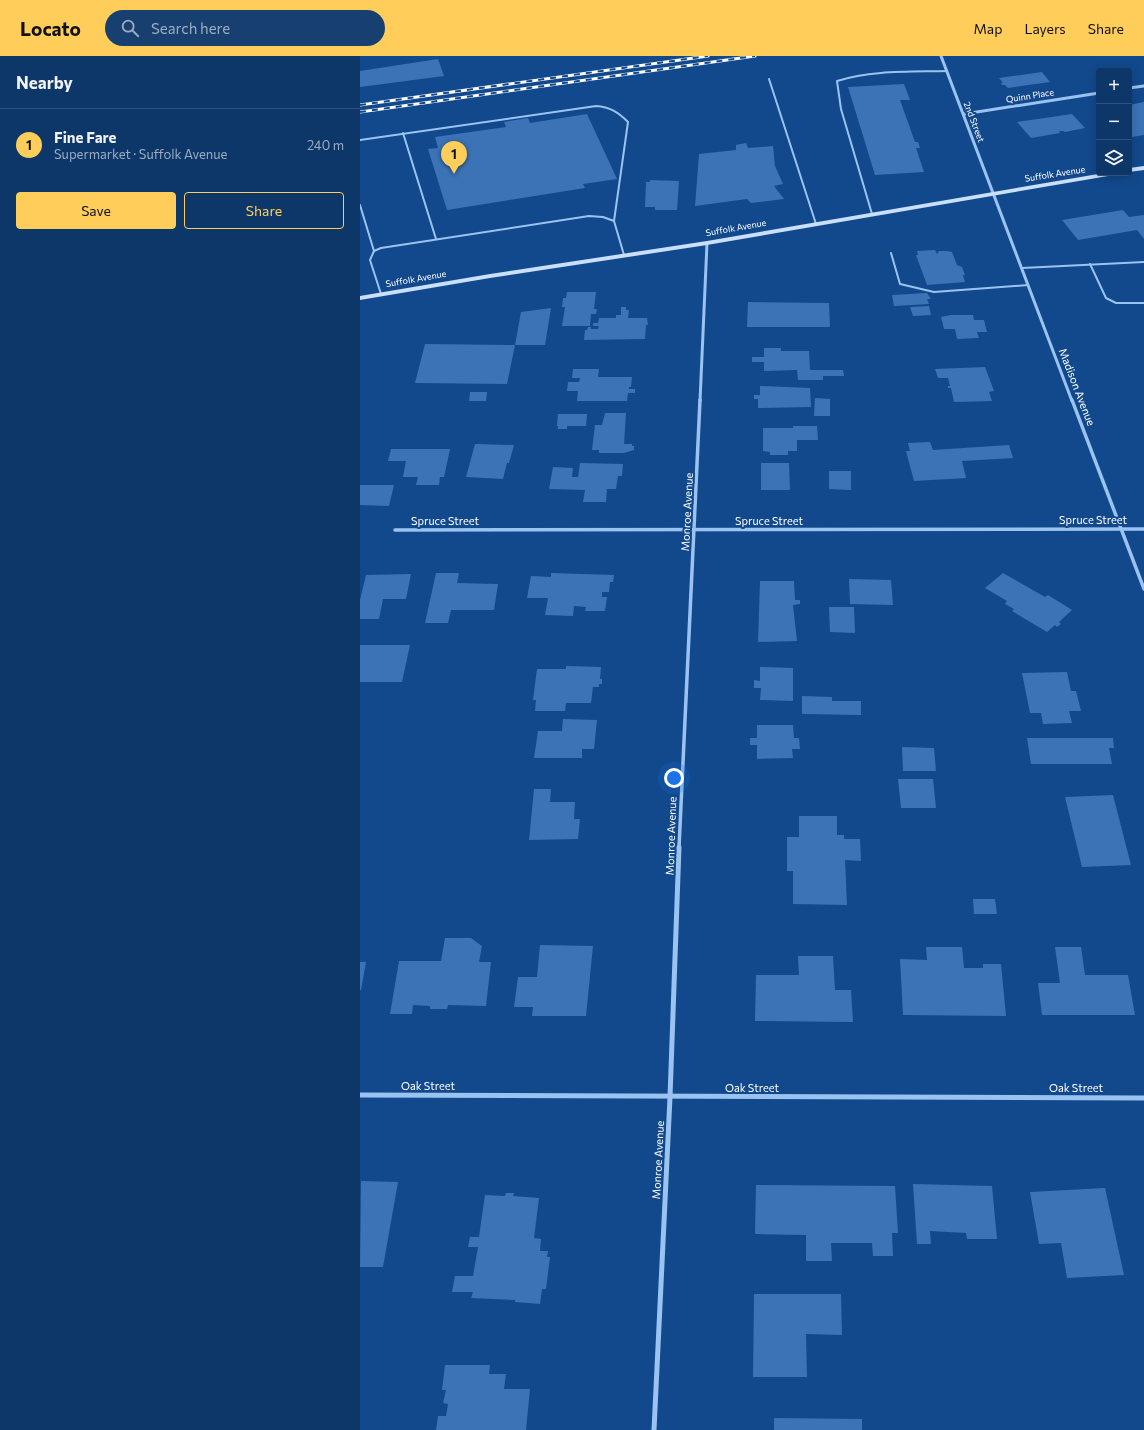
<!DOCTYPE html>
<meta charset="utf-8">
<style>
body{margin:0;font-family:Commissioner,sans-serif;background:#173f6f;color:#f1f3f6}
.controls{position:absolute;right:12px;top:12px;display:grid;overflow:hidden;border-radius:4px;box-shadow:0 2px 10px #0003}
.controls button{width:36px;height:36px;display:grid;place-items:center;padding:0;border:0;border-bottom:1px solid #2e517d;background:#0e3769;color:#f1f3f6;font:20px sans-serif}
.you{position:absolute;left:314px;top:722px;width:14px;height:14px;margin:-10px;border:3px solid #fff;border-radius:50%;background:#1a73e8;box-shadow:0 0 0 6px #1a73e833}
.badge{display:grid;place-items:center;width:26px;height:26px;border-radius:50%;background:#ffcd5a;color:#111;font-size:13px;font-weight:700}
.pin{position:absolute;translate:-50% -33px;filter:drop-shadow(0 1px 2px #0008)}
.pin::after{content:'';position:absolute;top:21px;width:14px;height:12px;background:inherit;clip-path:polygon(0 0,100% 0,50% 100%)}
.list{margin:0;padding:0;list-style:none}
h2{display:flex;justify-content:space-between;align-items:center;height:52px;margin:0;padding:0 16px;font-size:17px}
h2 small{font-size:13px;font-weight:400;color:#9bacc0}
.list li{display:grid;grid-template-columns:26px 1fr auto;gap:12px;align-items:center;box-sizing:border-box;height:72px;padding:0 16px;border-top:1px solid #2e517d}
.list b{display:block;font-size:15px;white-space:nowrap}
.list p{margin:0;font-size:13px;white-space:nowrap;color:#9bacc0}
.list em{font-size:13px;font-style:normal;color:#9bacc0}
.actions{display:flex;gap:8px;padding:12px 16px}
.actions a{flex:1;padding:9px 0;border:1px solid #ffcd5a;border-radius:4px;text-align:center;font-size:14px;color:#ffcd5a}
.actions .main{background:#ffcd5a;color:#111}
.icon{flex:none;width:22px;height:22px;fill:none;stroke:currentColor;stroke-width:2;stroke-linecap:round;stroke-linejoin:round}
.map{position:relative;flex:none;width:784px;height:1374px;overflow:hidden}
header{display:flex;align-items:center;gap:24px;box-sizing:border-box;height:56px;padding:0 20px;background:#ffcd5a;color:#111}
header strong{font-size:19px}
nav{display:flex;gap:22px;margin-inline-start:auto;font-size:14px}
.search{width:280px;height:36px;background:#173f6f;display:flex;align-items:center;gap:10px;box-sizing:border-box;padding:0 14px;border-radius:22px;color:#9bacc0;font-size:15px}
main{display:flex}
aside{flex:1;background:#0e3769}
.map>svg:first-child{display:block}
</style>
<header>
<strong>Locato</strong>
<div class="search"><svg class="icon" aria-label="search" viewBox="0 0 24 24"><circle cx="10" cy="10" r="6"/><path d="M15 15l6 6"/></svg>Search here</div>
<nav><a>Map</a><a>Layers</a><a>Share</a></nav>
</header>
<main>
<aside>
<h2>Nearby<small></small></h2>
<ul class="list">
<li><span class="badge">1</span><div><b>Fine Fare</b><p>Supermarket · Suffolk Avenue</p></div><em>240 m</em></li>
</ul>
<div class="actions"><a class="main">Save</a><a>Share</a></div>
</aside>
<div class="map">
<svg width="784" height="1374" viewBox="0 0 784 1374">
<rect width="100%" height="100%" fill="#12498c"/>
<g fill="#3b73b6">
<polygon points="78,3 84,20 0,31 0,15"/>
<polygon points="682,16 690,26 648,32 645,29 642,29 641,27 643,27 639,22"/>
<polygon points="544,28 550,44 540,44 555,86 558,86 560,92 556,92 564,116 515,119 488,31"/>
<polygon points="784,46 784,79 772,81 769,78 769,49"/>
<polygon points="227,58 257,123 223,128 225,132 87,154 68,93 78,92 75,81 146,71 144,66 168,62 170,67"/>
<polygon points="712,58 725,72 705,76 703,75 699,75 700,77 671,82 657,66"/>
<polygon points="386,87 388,92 413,90 415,110 423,128 414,130 424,143 391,147 387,143 335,150 339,98 376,94 376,89"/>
<polygon points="290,124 319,125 317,154 295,154 295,151 285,151 286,126 290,126"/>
<polygon points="763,154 769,161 784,159 784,183 777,174 718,184 702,164"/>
<polygon points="575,194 577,198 579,195 587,195 592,196 597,209 602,211 605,219 603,219 605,226 567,229 556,199 558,199 557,195"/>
<polygon points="207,236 236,236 234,253 237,253 236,258 231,258 230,270 202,270 205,251 202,251 203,242 206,242"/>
<polygon points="567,237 571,243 567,243 569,248 534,250 532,239"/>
<polygon points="388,246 469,247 470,271 387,271"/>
<polygon points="569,250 571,259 553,260 550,251"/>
<polygon points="261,251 266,251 266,254 269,254 268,262 287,262 288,269 286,269 285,283 224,284 225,274 227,274 228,271 231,271 231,273 238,273 239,270 233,270 233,267 238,267 239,262 256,262 256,259 261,259"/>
<polygon points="191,252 185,289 155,289 161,256"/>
<polygon points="591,259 613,259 614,264 624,264 627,276 617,276 619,282 597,283 595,273 584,273 581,261"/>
<polygon points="65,288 155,289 147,328 55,327"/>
<polygon points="404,292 421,292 421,295 449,295 450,314 483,314 484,320 463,320 463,324 438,324 437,314 404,315 404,306 392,306 392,301 404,301"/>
<polygon points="625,311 634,335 629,336 632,345 594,346 591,332 588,332 588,330 590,330 588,322 578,322 575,313"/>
<polygon points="213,313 239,313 238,321 272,321 271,331 269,331 269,333 275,333 275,337 268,337 267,345 217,345 218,335 207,335 208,326 219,326 220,322 212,322"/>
<polygon points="400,330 450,332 451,351 398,352 398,343 394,343 394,339 400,339"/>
<polygon points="110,336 127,336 126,345 109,345"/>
<polygon points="455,342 470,343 470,360 454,360"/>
<polygon points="245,357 266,357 264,388 272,388 272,390 274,390 274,394 264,397 239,397 239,394 232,394 235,369 242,369"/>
<polygon points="198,358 227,358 226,370 207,370 207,373 198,373 198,370 197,370"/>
<polygon points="433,370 457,370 458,384 437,384 437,395 428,395 428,399 410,399 410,396 403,395 403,372 433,372"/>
<polygon points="570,386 573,394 649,389 653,402 602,405 606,422 554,425 546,395 550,395 548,387"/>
<polygon points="115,388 154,389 149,407 147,407 143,423 106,421"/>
<polygon points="31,393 90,393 84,421 80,421 79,429 56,429 58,421 43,421 46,405 28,405"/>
<polygon points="220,407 263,408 262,420 258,420 256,433 247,433 246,446 223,446 225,434 189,433 193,411 213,412 212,421 218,421"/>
<polygon points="401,407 429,407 430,434 401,434"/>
<polygon points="469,415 491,415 491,434 469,433"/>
<polygon points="0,429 34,429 29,450 0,449"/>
<polygon points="76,517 99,517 97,527 138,528 134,554 91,554 88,567 65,567"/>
<polygon points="191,517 254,519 253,526 250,526 249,536 242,536 242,541 247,541 245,555 225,555 226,551 214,550 213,560 185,559 188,542 167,542 171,520 191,521"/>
<polygon points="643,517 685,541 688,539 712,554 699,566 701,568 697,571 695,569 687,576 652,555 654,553 645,548 647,545 625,532"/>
<polygon points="51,518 46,543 23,543 19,563 0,563 0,544 6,519"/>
<polygon points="489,523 531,524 533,549 490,548"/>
<polygon points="400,525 434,525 435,544 440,544 440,548 433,549 437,585 398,586"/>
<polygon points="469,551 494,551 495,577 470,576"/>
<polygon points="0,589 50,589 42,626 0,626"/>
<polygon points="206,610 241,611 240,623 242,623 242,628 239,628 239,631 233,631 231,647 206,647 205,655 175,655 176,644 173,644 177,613 206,613"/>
<polygon points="400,611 433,612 433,645 400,644 401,632 394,632 394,624 400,625"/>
<polygon points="707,616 711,635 716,635 721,655 709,655 712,667 683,668 681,657 670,657 662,617"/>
<polygon points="442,640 472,641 472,645 501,645 501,659 442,658"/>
<polygon points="203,663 237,664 234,693 222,693 222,702 174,702 178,675 202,675"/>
<polygon points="397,669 433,669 434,682 439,682 440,693 432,693 433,702 397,703 397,689 390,689 390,682 397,682"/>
<polygon points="667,682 753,682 754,692 749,692 752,708 671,708"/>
<polygon points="542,691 574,692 576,715 543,715"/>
<polygon points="538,723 573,723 576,752 541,752"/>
<polygon points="174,733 191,733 190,746 215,746 214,763 220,763 218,783 169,784"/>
<polygon points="753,739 771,809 722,811 705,741"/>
<polygon points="439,760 477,760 477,779 484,779 484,783 500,783 501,805 485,804 487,849 433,848 433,815 427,815 427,781 439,781"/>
<polygon points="613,843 635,843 637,858 614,858"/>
<polygon points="85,882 111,882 122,890 119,906 131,906 126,950 88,949 87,953 70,953 70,950 53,949 52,958 30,958 39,905 81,905"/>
<polygon points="180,889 233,890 226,960 172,960 173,951 154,951 158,921 177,921"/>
<polygon points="566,891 602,891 604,912 623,912 623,908 641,908 646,960 543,959 540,903 567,904"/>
<polygon points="695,891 721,891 725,919 768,919 775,959 682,959 678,927 700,927"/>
<polygon points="438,900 473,900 475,934 491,934 493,966 395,965 396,919 439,919"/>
<polygon points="0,906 6,906 1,934 0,934"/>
<polygon points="1,1125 38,1126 23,1211 0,1211"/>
<polygon points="553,1128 632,1130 637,1183 607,1183 606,1177 570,1175 571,1188 557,1188"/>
<polygon points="396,1129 535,1130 538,1177 532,1177 533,1200 513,1200 512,1187 471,1187 472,1205 446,1205 446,1179 395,1178"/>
<polygon points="745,1132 764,1219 707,1222 701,1187 679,1188 670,1136"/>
<polygon points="146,1137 154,1137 153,1140 179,1142 174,1182 181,1183 180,1195 188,1195 187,1201 190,1201 186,1233 182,1233 180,1248 155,1246 155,1244 111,1242 113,1236 92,1236 95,1220 113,1220 118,1191 108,1191 110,1181 119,1181 125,1139 145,1140"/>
<polygon points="394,1238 481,1238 482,1279 446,1278 447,1321 393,1321"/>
<polygon points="85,1309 130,1309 129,1318 146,1318 144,1333 170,1333 166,1374 76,1374 78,1360 86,1360 88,1348 83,1347 86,1334 82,1334"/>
<polygon points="414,1362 502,1363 502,1374 414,1374"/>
</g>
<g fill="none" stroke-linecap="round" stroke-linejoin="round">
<g stroke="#9ac3f1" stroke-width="2">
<polyline points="409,23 456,168"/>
<polyline points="43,77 76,183"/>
<path d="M0,84L236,50C250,51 258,56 268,66L254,165"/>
<polyline points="0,149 14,195"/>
<path d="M512,158L481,53L477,25C512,14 550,16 587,15"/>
<polyline points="531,197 540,228 574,236 668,229"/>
<polyline points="730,208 746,242 756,247 784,247"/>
<polyline points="662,212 784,206"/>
<polyline points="21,238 10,204 14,195 21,192 229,160 243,161 254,165 264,199"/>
</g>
<g stroke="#9ac3f1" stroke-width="3">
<polyline points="581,0 712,345"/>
<polyline points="769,32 784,30"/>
<polyline points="604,58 739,37"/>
<polyline points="340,345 347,187"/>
</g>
<g stroke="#9ac3f1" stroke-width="3.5">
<polyline points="712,344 784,533"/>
<polyline points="35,474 784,473"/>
<path d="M319,792C325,643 334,493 340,344"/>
</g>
<g stroke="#9ac3f1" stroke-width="5">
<polyline points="0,1039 784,1042"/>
<polyline points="294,1374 310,1041 319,791"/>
</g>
<g fill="#c9dffc" fill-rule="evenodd">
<polygon points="784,110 784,114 769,116 769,112"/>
<polygon points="744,117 757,117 754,119 347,189 130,222 0,244 0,240 130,218 347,185"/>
</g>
<g stroke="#fff" stroke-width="3">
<g id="rail">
<polyline points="0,49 348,0"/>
<polyline points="0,56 395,0"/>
</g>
</g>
<use href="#rail" stroke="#12498c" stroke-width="2" stroke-dasharray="6" stroke-linecap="butt"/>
</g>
<g text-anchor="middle" stroke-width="4" stroke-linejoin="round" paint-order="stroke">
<g font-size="9" fill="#fff" stroke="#12498c">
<text transform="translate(670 40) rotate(-9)" y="3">Quinn Place</text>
<text transform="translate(614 66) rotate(69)" y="3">2nd Street</text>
<text transform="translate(695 118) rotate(-9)" y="3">Suffolk Avenue</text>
<text transform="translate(376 172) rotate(-10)" y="3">Suffolk Avenue</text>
<text transform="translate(56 223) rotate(-10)" y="3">Suffolk Avenue</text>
</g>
<g font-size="11" fill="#fff" stroke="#12498c">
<text transform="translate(717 331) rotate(69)" y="4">Madison Avenue</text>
<text transform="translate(327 456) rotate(-87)" y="4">Monroe Avenue</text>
<text x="733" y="468">Spruce Street</text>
<text x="85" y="469">Spruce Street</text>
<text x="409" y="469">Spruce Street</text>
<text transform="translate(311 780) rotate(-88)" y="4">Monroe Avenue</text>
<text x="68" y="1034">Oak Street</text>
<text x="392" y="1036">Oak Street</text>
<text x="716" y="1036">Oak Street</text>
<text transform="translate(298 1104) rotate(-87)" y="4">Monroe Avenue</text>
</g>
</g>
</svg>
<div class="controls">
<button>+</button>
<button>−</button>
<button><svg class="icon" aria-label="layers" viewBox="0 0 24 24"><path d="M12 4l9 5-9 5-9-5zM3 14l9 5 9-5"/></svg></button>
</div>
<div class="you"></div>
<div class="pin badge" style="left:94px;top:118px">1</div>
</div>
</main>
